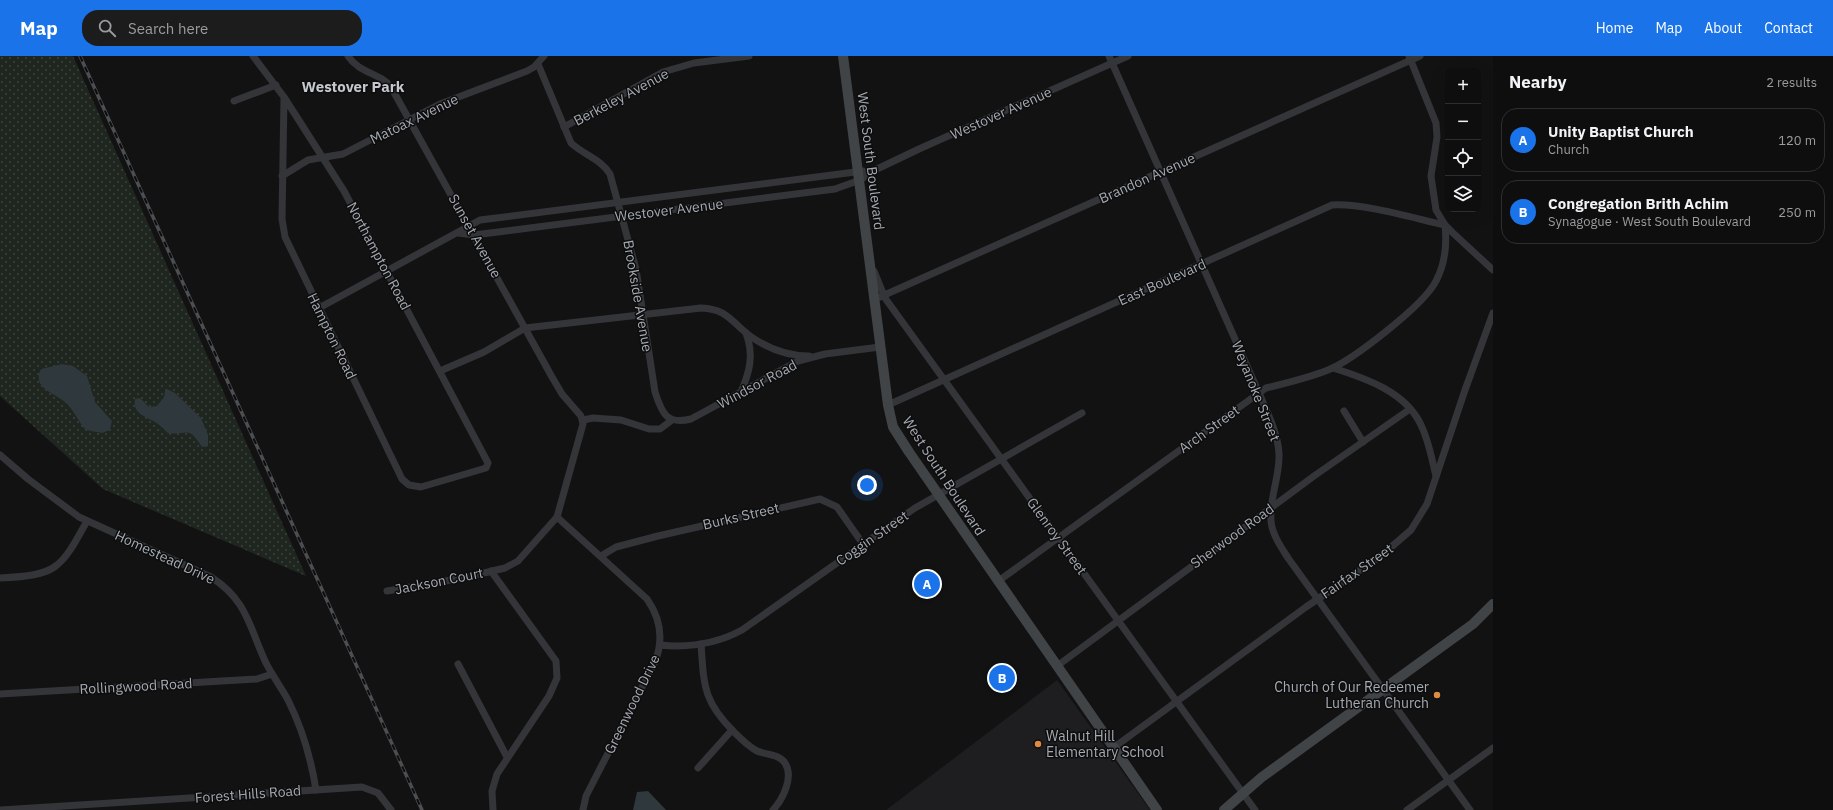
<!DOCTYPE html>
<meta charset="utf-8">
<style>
body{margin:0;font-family:"IBM Plex Sans",sans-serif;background:#1c1c1c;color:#f1f3f6}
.controls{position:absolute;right:12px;top:12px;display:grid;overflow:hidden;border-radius:8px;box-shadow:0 4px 16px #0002}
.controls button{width:36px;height:36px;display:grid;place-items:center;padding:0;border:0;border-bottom:1px solid #2e2e2e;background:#0e0e0e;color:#f1f3f6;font:20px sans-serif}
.you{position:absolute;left:867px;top:429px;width:14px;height:14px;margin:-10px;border:3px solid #fff;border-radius:50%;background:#1a73e8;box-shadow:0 0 0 6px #1a73e833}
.badge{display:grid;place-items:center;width:26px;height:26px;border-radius:50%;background:#1a73e8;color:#fff;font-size:13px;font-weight:700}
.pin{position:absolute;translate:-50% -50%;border:2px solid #fff;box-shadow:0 1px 4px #0006}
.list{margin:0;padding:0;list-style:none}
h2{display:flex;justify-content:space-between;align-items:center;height:52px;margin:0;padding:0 16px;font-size:17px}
h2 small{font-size:13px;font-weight:400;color:#9b9c9e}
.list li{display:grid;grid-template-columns:26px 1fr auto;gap:12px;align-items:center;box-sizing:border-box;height:64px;margin:0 8px 8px;padding:0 8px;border:1px solid #2e2e2e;border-radius:16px}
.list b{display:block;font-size:15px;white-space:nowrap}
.list p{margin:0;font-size:13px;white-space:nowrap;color:#9b9c9e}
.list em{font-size:13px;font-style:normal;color:#9b9c9e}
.icon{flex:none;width:22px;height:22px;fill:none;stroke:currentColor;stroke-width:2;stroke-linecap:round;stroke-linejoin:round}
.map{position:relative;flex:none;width:1493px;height:754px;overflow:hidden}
header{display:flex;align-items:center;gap:24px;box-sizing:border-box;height:56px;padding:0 20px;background:#1a73e8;color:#fff}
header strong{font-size:19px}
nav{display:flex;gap:22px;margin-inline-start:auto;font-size:14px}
.search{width:280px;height:36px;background:#1c1c1c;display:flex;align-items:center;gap:10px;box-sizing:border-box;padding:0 14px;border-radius:16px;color:#9b9c9e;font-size:15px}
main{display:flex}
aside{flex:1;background:#0e0e0e}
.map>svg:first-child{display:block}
</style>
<header>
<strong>Map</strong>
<div class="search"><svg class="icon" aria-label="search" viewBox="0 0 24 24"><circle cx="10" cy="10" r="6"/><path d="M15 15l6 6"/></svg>Search here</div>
<nav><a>Home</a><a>Map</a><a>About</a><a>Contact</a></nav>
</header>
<main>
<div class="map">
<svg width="1493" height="754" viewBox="0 0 1493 754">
<defs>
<pattern id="grass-dots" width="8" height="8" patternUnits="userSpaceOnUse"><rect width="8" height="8" fill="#1f251f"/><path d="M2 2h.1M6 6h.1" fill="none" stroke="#3d423d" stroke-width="1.8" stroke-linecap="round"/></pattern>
</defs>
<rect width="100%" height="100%" fill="#121213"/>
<polygon fill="#1e1e20" points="1057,624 1150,754 886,754"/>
<polygon fill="url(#grass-dots)" points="0,0 73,0 306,520 103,433 0,340"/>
<g fill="#2f383c">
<path d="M62,308L73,310L87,320L95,346L112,365L110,374L102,377L86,374C79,367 75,356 68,349C59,338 30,333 41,313Z"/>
<path d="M167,333L175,337L201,362L208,379V390L202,391C187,368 189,380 168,377C164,373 160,369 155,366C146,361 132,357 135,343L140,342L149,351L157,350L164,341L165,335Z"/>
<polygon points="648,735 666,754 633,754 637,736"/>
</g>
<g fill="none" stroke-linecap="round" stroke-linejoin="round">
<g stroke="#333538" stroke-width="7">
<polyline points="253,0 284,41 344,135 488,407 486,412 421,431 409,429 402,423 285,181 282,163 284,41"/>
<path d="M348,0C360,18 379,16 391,31L552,321L562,338L581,360L583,368L557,461L518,505L505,512L463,522L387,535"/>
<path d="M1109,0L1259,337C1267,356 1278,377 1279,398C1280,420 1269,443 1271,465C1272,478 1281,491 1288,502L1470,754"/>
<polyline points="1409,0 1436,67 1437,81 1431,120 1436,154 1445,169 1453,177 1493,214"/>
<path d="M538,8L571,87C584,99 601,103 610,118L636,213L655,336C662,358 667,369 691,363L798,305L825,298L880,291"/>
<polyline points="234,45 276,29"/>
<polyline points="564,71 663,16 694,7 749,0"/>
<polyline points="282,120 308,104 343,98 440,48 527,15 534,11 544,0"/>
<polyline points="458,177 474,179 835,133 860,124 875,114 919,93 1128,0"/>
<polyline points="874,215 885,242 1255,754"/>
<polyline points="880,241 1420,0"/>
<polyline points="319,252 480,164 863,115"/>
<path d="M1333,312C1365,322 1406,336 1421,369C1429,385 1432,404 1436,420"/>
<path d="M440,315L484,296L525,272L701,252C728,253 731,266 750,280C767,292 788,300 809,300"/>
<path d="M741,336C750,315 754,299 746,277"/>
<path d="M888,349L1332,149C1363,147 1413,162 1445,169C1447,188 1445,208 1436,225C1424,249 1353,304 1328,314C1308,322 1287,327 1266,332L1259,337L997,526"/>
<polyline points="1344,355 1363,386"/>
<polyline points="583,364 593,362 621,364 649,373 660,373 672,364"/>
<path d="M0,399L28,423L79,461L211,521C248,545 249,571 266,607C272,619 281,631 288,644C302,672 311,702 316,734"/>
<path d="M557,461L647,543C661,563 664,583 655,606L586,740L583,754"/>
<polyline points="601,500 616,491 658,480 820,443 837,451 863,488"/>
<polyline points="491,515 556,605 557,622 549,640 497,718 492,735 493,754"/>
<path d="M0,522C57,519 60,514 87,465"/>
<path d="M701,588C704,630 703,645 734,676C741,683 749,691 757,695C766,699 779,698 785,707C794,721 783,743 773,754"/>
<path d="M660,589C689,592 716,588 742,574L915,452L1082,357"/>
<polyline points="458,608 507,701"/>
<polyline points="1057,610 1314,420 1410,353"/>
<polyline points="0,638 257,623 272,618"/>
<polyline points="1113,692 1306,551 1382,499 1411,474 1427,448 1465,334 1493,257"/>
<polyline points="698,712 732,674"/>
<polyline points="1,754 362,731 378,737 391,754"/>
<polyline points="1407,754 1493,692"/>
</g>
<g stroke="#414447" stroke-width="10">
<polyline points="843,0 888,349 893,371 909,396 1157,754"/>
<polyline points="1224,754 1262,721 1473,568 1493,548"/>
</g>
<g stroke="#4c4f52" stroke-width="3.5">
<polyline id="rail" points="80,0 422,754"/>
</g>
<use href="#rail" stroke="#0d0d0e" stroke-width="2" stroke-dasharray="6" stroke-linecap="butt"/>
</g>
<g fill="#db8c42" stroke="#0d0d0e" stroke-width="1.5">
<circle cx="1437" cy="639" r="4"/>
<circle cx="1038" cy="688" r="4"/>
</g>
<g text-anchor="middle" stroke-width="3" stroke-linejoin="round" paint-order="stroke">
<g font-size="14" fill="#a5abb2" stroke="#0d0d0e">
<text transform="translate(621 41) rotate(-28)" y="5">Berkeley Avenue</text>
<text transform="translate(1001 57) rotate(-24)" y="5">Westover Avenue</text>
<text transform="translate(414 63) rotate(-26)" y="5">Matoax Avenue</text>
<text transform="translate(871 105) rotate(83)" y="5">West South Boulevard</text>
<text transform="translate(1147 122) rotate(-24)" y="5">Brandon Avenue</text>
<text transform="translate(669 154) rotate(-7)" y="5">Westover Avenue</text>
<text transform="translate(475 180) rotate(61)" y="5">Sunset Avenue</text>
<text transform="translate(379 200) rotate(62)" y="5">Northampton Road</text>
<text transform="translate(1162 226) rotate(-24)" y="5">East Boulevard</text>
<text transform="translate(638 240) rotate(80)" y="5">Brookside Avenue</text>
<text transform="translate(332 280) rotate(64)" y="5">Hampton Road</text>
<text transform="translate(757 328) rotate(-28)" y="5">Windsor Road</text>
<text transform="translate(1256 335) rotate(68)" y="5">Weyanoke Street</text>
<text transform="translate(1209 373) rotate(-36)" y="5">Arch Street</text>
<text transform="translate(944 420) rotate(57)" y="5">West South Boulevard</text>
<text transform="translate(741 460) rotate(-13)" y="5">Burks Street</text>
<text transform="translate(1057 480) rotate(54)" y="5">Glenroy Street</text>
<text transform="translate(1232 480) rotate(-36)" y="5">Sherwood Road</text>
<text transform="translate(872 482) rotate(-35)" y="5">Coggin Street</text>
<text transform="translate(165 501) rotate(25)" y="5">Homestead Drive</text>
<text transform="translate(1357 515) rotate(-35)" y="5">Fairfax Street</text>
<text transform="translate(439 525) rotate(-11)" y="5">Jackson Court</text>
<text transform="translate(136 630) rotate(-3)" y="5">Rollingwood Road</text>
<text transform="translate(632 648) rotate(-64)" y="5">Greenwood Drive</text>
<text transform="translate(248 738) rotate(-4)" y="5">Forest Hills Road</text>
</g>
<g font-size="14" fill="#a5abb2" stroke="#0d0d0e" text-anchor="end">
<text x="1429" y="636">Church of Our Redeemer<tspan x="1429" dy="16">Lutheran Church</tspan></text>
<text x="1046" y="685" text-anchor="start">Walnut Hill<tspan x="1046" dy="16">Elementary School</tspan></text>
</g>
<g font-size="15" font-weight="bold" fill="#c5c9cf" stroke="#0d0d0e">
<text x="353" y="36">Westover Park</text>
</g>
</g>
</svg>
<div class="controls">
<button>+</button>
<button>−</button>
<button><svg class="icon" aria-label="locate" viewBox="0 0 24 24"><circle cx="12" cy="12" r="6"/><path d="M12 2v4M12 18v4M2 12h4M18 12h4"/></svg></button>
<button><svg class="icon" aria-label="layers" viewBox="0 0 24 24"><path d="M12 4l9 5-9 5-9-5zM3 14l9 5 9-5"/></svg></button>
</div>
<div class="you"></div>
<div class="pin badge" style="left:927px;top:528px">A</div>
<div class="pin badge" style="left:1002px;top:622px">B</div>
</div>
<aside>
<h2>Nearby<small>2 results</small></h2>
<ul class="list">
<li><span class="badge">A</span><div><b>Unity Baptist Church</b><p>Church</p></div><em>120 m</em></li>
<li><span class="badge">B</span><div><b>Congregation Brith Achim</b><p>Synagogue · West South Boulevard</p></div><em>250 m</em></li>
</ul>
</aside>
</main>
